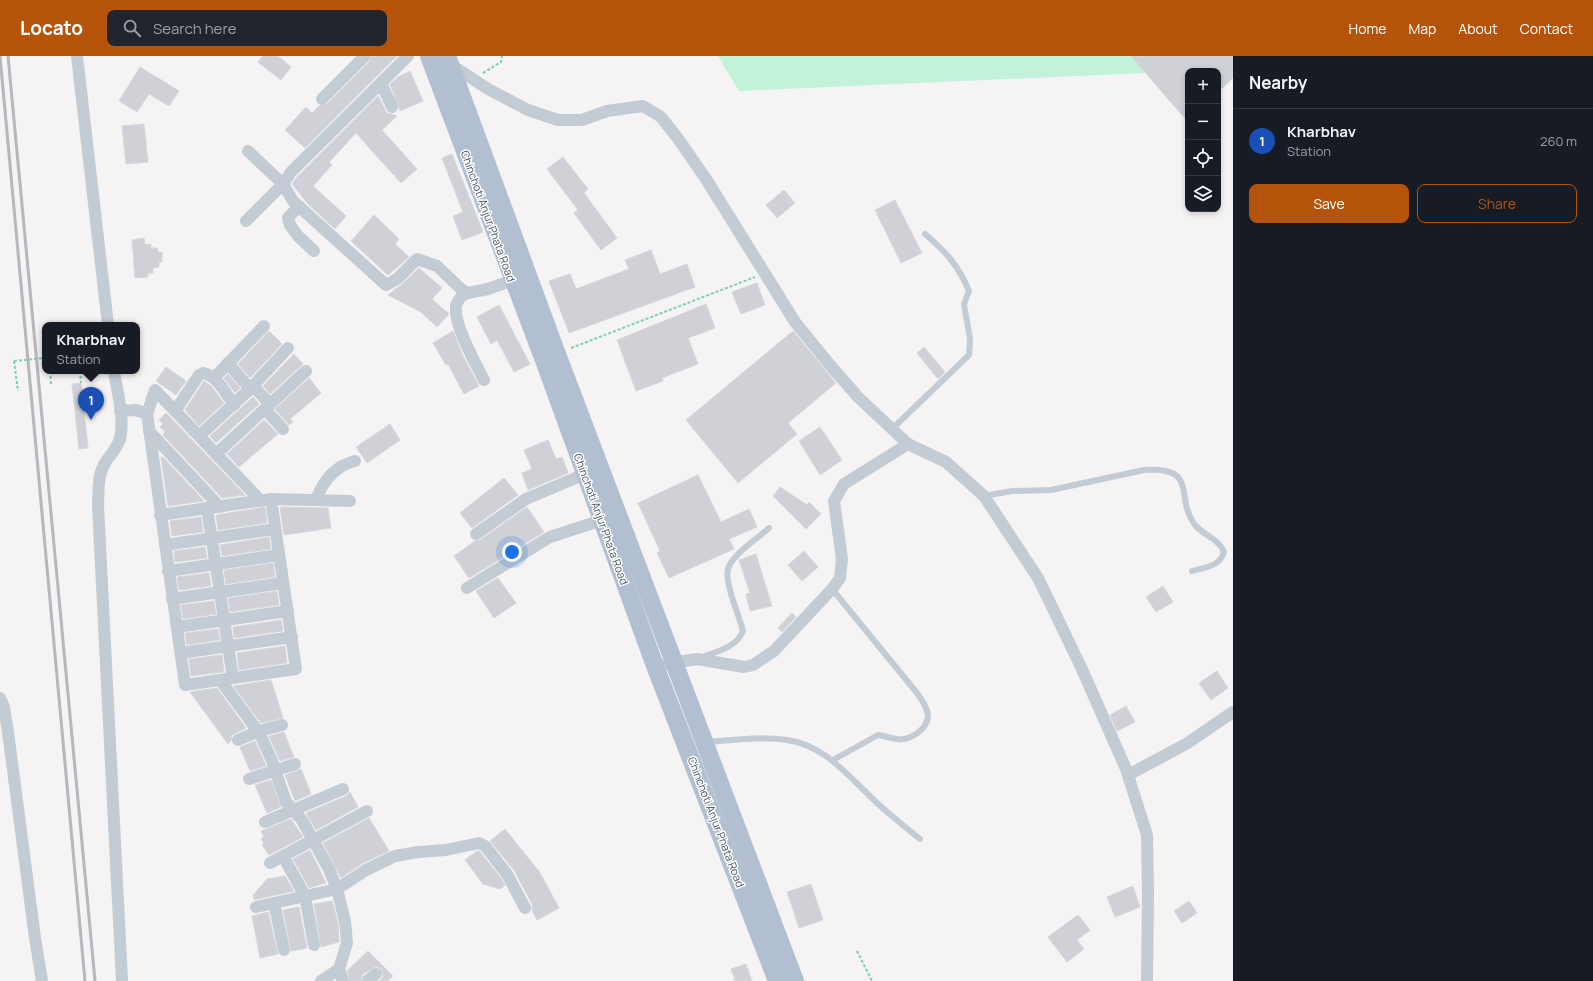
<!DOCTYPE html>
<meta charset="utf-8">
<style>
body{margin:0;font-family:Manrope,sans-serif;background:#20242c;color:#f1f3f6}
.controls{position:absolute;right:12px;top:12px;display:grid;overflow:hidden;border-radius:8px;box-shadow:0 2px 6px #0003}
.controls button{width:36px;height:36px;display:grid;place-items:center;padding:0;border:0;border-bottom:1px solid #363941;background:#171b24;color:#f1f3f6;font:20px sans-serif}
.you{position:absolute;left:512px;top:496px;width:14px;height:14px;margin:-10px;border:3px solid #fff;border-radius:50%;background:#1a73e8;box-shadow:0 0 0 6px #1a73e833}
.badge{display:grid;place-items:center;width:26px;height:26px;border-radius:50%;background:#b45309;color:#fff;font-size:13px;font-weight:700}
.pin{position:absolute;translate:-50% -33px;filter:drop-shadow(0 1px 2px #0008)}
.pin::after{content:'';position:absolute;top:21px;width:14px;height:12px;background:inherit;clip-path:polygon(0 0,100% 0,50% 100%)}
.popup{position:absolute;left:42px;top:266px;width:98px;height:52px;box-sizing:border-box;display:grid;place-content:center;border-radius:8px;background:#171b24;filter:drop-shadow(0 1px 3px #0005);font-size:13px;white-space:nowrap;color:#9ea1a6}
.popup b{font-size:15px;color:#f1f3f6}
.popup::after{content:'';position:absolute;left:50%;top:100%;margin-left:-8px;border:8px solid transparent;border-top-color:#171b24}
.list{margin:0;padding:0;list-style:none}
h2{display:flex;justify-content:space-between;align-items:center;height:52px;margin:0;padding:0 16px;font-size:17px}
h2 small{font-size:13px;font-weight:400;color:#9ea1a6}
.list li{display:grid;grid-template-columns:26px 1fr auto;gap:12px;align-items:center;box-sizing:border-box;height:64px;padding:0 16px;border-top:1px solid #363941}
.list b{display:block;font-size:15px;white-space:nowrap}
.list p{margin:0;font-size:13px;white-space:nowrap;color:#9ea1a6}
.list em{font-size:13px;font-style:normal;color:#9ea1a6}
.actions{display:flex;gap:8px;padding:12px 16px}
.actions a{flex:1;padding:9px 0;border:1px solid #b45309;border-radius:8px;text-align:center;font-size:14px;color:#b45309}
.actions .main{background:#b45309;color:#fff}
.icon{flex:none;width:22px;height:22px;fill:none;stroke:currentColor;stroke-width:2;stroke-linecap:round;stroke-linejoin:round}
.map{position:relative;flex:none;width:1233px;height:925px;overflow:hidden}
header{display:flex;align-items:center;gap:24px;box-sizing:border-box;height:56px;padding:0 20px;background:#b45309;color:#fff}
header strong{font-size:19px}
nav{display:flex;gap:22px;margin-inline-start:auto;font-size:14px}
.search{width:280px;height:36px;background:#20242c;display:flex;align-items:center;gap:10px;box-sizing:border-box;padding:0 14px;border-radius:8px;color:#9ea1a6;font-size:15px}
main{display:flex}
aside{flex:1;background:#171b24}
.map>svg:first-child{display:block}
</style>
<header>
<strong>Locato</strong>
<div class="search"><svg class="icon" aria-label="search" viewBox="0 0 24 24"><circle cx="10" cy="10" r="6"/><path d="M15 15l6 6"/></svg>Search here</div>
<nav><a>Home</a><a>Map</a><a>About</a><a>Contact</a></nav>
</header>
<main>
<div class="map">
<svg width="1233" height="925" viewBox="0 0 1233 925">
<rect width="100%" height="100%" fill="#f5f3f3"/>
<polygon fill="#c2f2d9" points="718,0 1233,0 1233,13 739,35"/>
<g fill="#cfd1d7" stroke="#d7d8de">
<polygon points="263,0 278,0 291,11 281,24 258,6"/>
<polygon points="372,0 397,0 305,92 285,74 306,51 312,57 319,50 327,48 370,5"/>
<polygon points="1131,0 1233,0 1233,22 1218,36 1218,15 1188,15 1188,66"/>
<polygon points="140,11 179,35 169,50 149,38 137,56 119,45"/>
<polygon points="410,15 423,45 400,55 390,28 398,21"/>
<polygon points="378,40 387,57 397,60 382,74 417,113 401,127 356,77 329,106 332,109 313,130 346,160 335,173 308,148 292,128 297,121"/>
<polygon points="144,68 148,106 126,108 122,70"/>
<polygon points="452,98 483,176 462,184 453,160 463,156 442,102"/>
<polygon points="563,101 588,133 584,137 617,182 601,194 574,157 578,154 547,113"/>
<polygon points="784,134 795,147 777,162 766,149"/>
<polygon points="895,144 922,197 901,207 875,154"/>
<polygon points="374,159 399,183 395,188 409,201 388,219 351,185"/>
<polygon points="144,182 145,189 151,188 151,192 157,192 158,196 162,196 162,206 159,206 159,211 153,212 153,217 148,217 148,221 135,222 132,184"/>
<polygon points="651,194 660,218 687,208 695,231 569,277 549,225 570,218 576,233 629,213 625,204"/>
<polygon points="419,212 442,232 432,243 449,258 437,271 421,256 388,239 402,228"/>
<polygon points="757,227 765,249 741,258 732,236"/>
<polygon points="706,248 715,272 688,282 698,308 662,322 663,325 636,335 617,284"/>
<polygon points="499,249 530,308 514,316 497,284 491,288 477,261"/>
<polygon points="269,275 282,288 250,322 238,308"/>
<polygon points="453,275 463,300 479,330 464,338 448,308 446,309 433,287"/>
<polygon points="793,275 836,327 788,367 797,378 738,427 686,364"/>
<polygon points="924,291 945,316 938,323 917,297"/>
<polygon points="294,298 303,308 270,338 263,330"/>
<polygon points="166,311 186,325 176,339 156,325"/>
<polygon points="228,318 240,332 235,337 224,322"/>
<polygon points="309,322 321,337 290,363 293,366 289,369 275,353"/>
<polygon points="204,325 211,330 224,347 199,370 185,354"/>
<polygon points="81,327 88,392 79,393 72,328"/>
<polygon points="253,341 259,348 216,387 210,380"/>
<polygon points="166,357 245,439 222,442 163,379 165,376 160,371 163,368 159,364"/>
<polygon points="264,364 278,378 239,411 227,398"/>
<polygon points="390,368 400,384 367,407 356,391"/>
<polygon points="820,371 842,404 820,419 799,385"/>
<polygon points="548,384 556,403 562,401 568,417 528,434 522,417 532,413 524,394"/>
<polygon points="161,401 163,401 204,445 168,450"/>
<polygon points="698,419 721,466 749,453 757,471 729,483 734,493 669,522 657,497 660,495 638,447"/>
<polygon points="504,422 518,439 472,472 460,457"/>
<polygon points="780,431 807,449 809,446 821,458 806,473 773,440"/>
<polygon points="265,451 267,467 218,474 216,459"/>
<polygon points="280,451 328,452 331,472 284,479"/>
<polygon points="527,451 544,476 469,522 454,500 475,485 480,484"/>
<polygon points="201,461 203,476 172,480 170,465"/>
<polygon points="269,481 271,493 222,500 220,489"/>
<polygon points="205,491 207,502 175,506 174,495"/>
<polygon points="804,495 818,511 802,525 788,509"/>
<polygon points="756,498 772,550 750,555 746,538 750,537 739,504"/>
<polygon points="273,507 275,521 226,528 224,514"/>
<polygon points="209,517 211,530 179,534 177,521"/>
<polygon points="498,522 516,547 494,562 476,535"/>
<polygon points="1163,530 1173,546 1156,556 1146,541"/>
<polygon points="277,535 279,549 230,556 228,542"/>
<polygon points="214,545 216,558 183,563 181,549"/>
<polygon points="792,557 796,561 782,576 778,572"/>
<polygon points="281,564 283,575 234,582 233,571"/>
<polygon points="218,573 220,584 187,589 185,577"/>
<polygon points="285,590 287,607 239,614 237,597"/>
<polygon points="222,599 224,616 191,620 189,603"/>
<polygon points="1217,615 1228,632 1211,644 1199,627"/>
<polygon points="271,624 283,662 261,667 233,630"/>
<polygon points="217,632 246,672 232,679 231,685 228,688 190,636"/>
<polygon points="1126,650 1135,666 1117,675 1110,659"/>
<polygon points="284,676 294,701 280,705 269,680"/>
<polygon points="255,685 266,710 250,715 240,691"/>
<polygon points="301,713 311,738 295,745 285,719"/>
<polygon points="271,724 281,751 267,757 255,729"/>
<polygon points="350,736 358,751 316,774 306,757 346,740"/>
<polygon points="369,762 389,795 363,807 341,822 323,787"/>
<polygon points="291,763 303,781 269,799 262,789 264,788 261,782 264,781 261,775"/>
<polygon points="505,773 537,813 538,813 559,852 537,864 532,854 532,848 514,814 490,785"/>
<polygon points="310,794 326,827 309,832 293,803"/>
<polygon points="477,795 480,796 501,822 505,829 500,833 483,828 465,804"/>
<polygon points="285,820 294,835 254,844 253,839 267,823"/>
<polygon points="811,828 823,864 799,872 787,836"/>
<polygon points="1133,830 1140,851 1115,861 1107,841"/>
<polygon points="332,845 338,867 339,886 321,891 314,848"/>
<polygon points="1189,845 1197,857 1182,867 1174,855"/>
<polygon points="299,851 307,892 291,895 283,854"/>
<polygon points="268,856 278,898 260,902 252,860"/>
<polygon points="1078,859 1090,874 1077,884 1084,893 1067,906 1048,881"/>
<polygon points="368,895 393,920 387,925 379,925 383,921 383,917 379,911 375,911 362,919 360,925 350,925 347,915"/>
<polygon points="746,908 752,925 735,925 731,913"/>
</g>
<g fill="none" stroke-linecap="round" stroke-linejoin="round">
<g stroke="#78d1ae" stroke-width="2" stroke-dasharray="3 2" stroke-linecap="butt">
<polyline points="483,17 501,6 502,0"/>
<polyline points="571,292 755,221"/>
<polyline points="14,305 18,335"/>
<polyline points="50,315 51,328"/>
<polyline points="80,315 81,327"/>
<polyline points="857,895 872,925"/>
</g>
<g stroke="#c3cbd4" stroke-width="6">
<path d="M893,372L969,299L970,283L964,248L969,235C959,210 945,195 925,178"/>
<path d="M984,440L1012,435L1051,434L1144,414C1200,410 1174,442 1195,469C1204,480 1218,482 1224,496C1220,511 1205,511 1192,515"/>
<path d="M832,533L917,637C922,644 927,651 928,659C928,674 909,685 897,683C890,682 885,680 878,679L833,704"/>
<path d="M702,601C717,596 737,591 743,575C740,561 722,523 729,510C737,495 757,483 769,472"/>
<path d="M707,686C733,684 761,680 787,684C825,689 849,721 876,746C890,759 905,771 920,783"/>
</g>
<g stroke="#c3cbd4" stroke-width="12">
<polyline points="77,0 108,269"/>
<polyline points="408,0 291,116 283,128 293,145 386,229 397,223 417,203 437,210 461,233 468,237 488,233 513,224"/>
<polyline points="450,8 488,33 528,54 558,64 582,64 607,55 643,50 661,61 679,84 706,123 795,266 830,309 858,341 908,388 946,406 984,440 1038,522 1081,611 1126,713 1147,779 1148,838 1147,925"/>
<polyline points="381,27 392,51"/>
<polyline points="322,43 365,0"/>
<polyline points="299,150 288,162 290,169 298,180 314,195"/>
<polyline points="246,165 283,128 248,95"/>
<path d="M468,237C463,239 459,242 457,247C450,263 476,308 484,324"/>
<polyline points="228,307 250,333"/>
<path d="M114,315C117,336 125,362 120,383C117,392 110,399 105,407C97,420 99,435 98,450L122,925"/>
<polyline points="214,322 264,270"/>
<polyline points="253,330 270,348"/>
<polyline points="265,353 283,373"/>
<polyline points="120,355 136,354 147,358 185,629 296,613 271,443 160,459"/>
<path d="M175,355L199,319L203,317C217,319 226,338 234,349"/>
<polyline points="147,358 155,334 261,445"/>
<polyline points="149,375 220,451"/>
<polyline points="199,380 250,333 288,292"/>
<polyline points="216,398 306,315"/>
<polyline points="271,443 350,445"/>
<path d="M316,444C323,425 334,410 355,405"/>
<polyline points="207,452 233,622"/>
<polyline points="476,478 526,443 585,418"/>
<polyline points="165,489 275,473"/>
<polyline points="168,515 279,499"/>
<polyline points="467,532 550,481 602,464"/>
<polyline points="172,543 283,527"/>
<polyline points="177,571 288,555"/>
<polyline points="181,597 292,581"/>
<polyline points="667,608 697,603 744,611 753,609 774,595 832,533 840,522 842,503 834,445 844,428 908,388"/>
<polyline points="220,624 260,678 272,705 286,746 302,764 329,813 337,833 345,865 347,887 339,913 343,925"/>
<polyline points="0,642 4,651 8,676 35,882 42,925"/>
<polyline points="238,684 259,675 282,669"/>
<polyline points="1128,719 1186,688 1233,656"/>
<polyline points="249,723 295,708"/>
<polyline points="265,766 343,733"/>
<polyline points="283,800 305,840 314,889"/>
<polyline points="270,807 367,755"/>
<polyline points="274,847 284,894"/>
<polyline points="256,851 337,833 366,814 395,800 418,796 446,794 479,787 485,790 507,818 525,852"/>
<polyline points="321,925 339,913"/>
<polyline points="367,925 376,918"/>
</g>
<g stroke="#b2bfd1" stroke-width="18">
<polyline points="429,0 545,307 655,610 777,925"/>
<polyline points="447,0 557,298 795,925"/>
</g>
<g stroke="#b5b7bd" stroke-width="3">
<polyline points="0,0 85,925"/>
<polyline points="8,0 95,925"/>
</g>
<polyline stroke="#78d1ae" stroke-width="2" stroke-dasharray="3 2" stroke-linecap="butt" points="14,305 45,302"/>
</g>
<g text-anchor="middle" stroke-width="3" stroke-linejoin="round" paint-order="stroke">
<g font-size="11" fill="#495461" stroke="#fff">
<text transform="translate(488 160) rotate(70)" y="4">Chinchoti Anjur Phata Road</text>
<text transform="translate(601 463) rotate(70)" y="4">Chinchoti Anjur Phata Road</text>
<text transform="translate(716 766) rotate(69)" y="4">Chinchoti Anjur Phata Road</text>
</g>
</g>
</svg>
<div class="controls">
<button>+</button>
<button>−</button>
<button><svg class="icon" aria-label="locate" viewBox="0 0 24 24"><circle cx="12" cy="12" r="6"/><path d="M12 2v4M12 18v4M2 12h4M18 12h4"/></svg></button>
<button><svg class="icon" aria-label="layers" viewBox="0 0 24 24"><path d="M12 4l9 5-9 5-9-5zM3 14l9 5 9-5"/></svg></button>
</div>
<div class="you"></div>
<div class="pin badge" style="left:91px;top:364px;background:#1a4fb4">1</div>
<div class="popup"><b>Kharbhav</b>Station</div>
</div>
<aside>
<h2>Nearby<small></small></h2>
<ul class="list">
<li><span class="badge" style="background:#1a4fb4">1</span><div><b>Kharbhav</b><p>Station</p></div><em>260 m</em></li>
</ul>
<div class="actions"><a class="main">Save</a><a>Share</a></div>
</aside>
</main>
